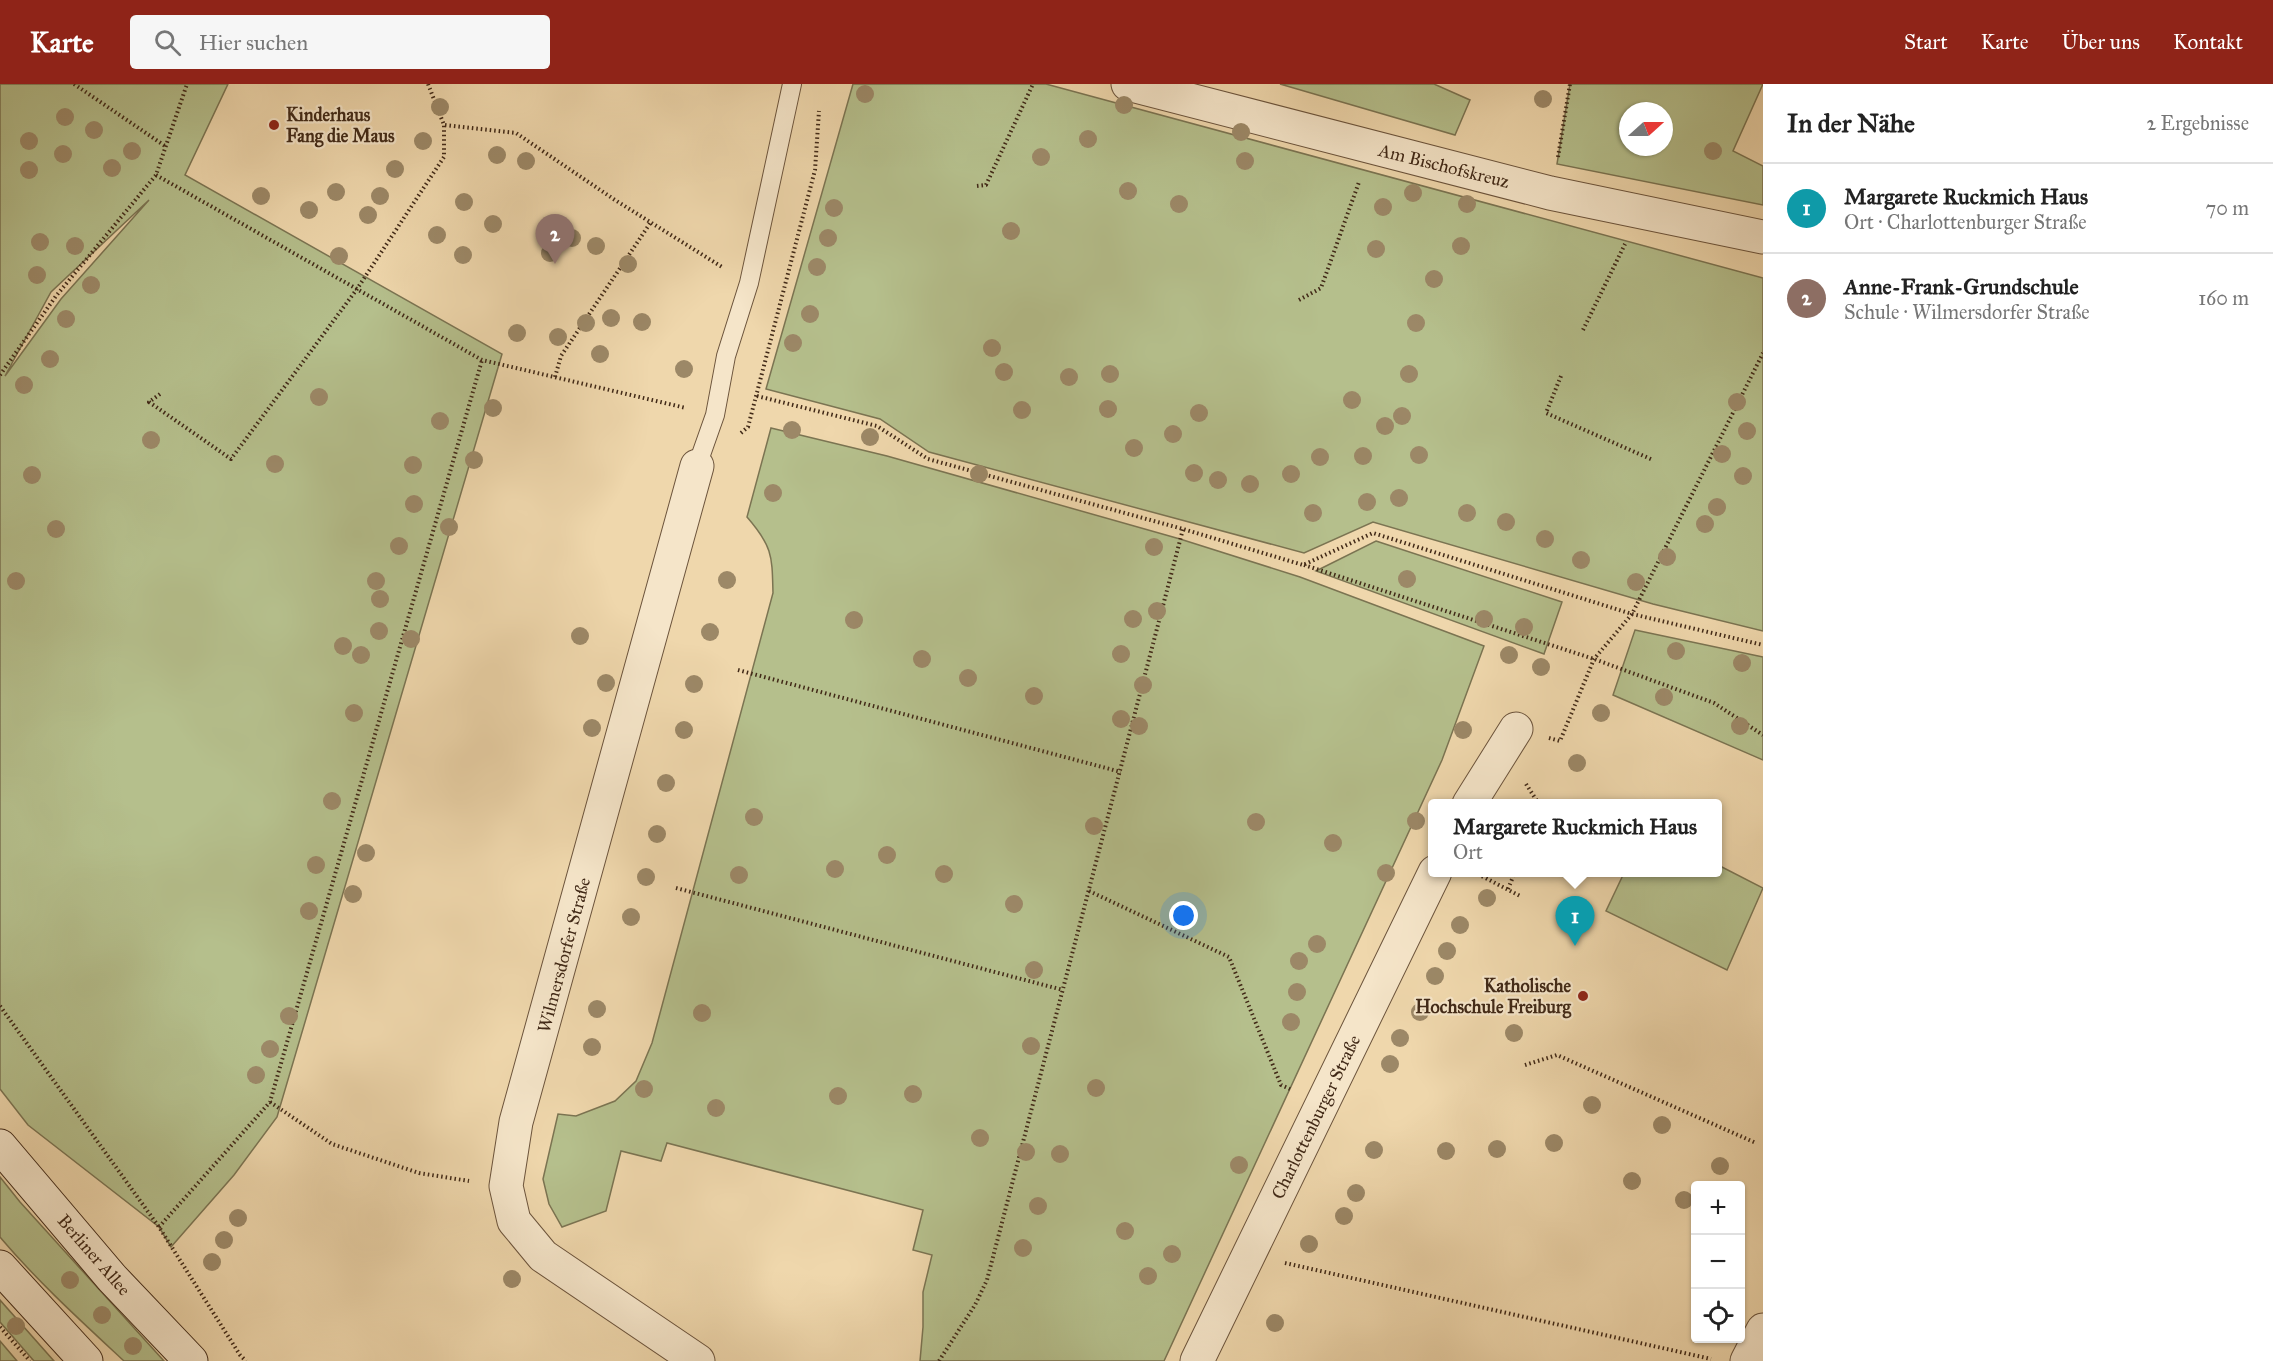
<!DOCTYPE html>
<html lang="de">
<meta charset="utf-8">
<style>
body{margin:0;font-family:"IM FELL Great Primer",serif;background:#f6f6f6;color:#222}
.controls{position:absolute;right:18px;bottom:18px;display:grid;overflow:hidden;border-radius:6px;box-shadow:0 2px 4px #0004}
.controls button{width:54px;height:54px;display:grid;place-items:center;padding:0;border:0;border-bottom:2px solid #e0e0e0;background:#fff;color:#222;font:30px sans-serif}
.compass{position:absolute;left:1619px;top:18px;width:54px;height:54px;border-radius:50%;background:#fff;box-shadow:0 2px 4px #0004;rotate:69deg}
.you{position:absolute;left:1184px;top:832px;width:21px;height:21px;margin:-15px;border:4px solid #fff;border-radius:50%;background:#1a73e8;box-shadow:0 0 0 9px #1a73e833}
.badge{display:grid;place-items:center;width:39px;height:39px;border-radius:50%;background:#8f2418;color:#fff;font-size:20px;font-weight:700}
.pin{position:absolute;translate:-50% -50px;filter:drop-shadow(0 2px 3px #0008)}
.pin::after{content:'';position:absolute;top:32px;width:21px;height:18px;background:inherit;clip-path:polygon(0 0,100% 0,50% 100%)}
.popup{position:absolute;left:1428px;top:715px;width:294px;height:78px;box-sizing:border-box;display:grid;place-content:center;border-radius:6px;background:#fff;filter:drop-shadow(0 2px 4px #0005);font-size:20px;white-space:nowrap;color:#767676}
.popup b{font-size:22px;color:#222}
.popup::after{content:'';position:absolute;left:50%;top:100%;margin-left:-12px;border:12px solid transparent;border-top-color:#fff}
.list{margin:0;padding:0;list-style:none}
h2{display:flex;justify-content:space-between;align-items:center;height:78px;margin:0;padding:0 24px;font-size:26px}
h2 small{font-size:20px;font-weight:400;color:#767676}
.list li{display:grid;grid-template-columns:39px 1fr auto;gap:18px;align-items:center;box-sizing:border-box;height:90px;padding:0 24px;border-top:2px solid #e0e0e0}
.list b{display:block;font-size:22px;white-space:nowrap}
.list p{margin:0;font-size:20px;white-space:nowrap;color:#767676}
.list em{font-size:20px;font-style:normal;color:#767676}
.icon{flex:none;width:33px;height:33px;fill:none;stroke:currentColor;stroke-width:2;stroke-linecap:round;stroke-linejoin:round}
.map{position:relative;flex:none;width:1763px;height:1277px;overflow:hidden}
header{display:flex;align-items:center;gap:36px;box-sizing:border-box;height:84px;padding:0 30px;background:#8f2418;color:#fff}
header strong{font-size:28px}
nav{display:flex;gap:33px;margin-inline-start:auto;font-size:21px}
.search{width:420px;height:54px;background:#f6f6f6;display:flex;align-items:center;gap:15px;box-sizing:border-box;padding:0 21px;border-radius:6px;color:#767676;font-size:22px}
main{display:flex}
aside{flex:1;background:#fff}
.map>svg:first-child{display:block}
</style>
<header>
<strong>Karte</strong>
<div class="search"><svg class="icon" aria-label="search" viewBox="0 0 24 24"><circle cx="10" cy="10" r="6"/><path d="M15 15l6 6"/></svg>Hier suchen</div>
<nav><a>Start</a><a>Karte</a><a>Über uns</a><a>Kontakt</a></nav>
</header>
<main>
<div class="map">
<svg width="1763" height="1277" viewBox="0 0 1763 1277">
<rect width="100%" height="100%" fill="#efd7ac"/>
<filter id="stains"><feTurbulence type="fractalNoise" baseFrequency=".00333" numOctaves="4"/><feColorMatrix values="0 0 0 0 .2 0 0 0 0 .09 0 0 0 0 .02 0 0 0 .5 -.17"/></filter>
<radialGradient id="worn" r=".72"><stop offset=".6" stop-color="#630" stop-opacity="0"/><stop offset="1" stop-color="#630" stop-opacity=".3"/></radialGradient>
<g fill="#b5bf8c" stroke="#7b7452" stroke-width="1.5" fill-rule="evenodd">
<path d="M0,0H228L185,91L502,270L277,1033L234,1091L171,1163L159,1143L28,1041L0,1005ZM149,116L61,215L5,292L51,208Z"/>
<polygon points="853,0 1046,0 1763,194 1763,547 1653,520 1373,438 1304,469 929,368 880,335 766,305"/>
<polygon points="1280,0 1434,0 1470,16 1455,51"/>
<path d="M1570,0H1763L1733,67L1763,82V121L1557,80ZM1628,27H1664V63H1628Z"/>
<path d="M771,344L887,372L1180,455L1300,493L1484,562L1442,676L1164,1277H920L923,1243V1208L932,1171L913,1166L923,1126L667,1059L661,1077L621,1067L606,1127L562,1143L549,1120L543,1095L558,1030L576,1032L615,1017L636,997L652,959L773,509C772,472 773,463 747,433Z"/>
<polygon points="1376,457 1562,518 1544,570 1316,487"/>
<polygon points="1635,546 1763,573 1763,676 1613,611"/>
<polygon points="1718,781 1763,804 1727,886 1606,827 1624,789 1718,788"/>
<path d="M0,1093L20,1118L164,1277H124C81,1237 38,1198 0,1153Z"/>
<polygon points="0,1216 54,1277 34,1277 0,1238"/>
<polygon points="0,1257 17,1277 0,1277"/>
</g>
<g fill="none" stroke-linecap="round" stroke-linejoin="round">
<g stroke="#6c543c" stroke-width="20">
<polyline id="service" points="697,382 715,331 726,272 749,199 792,0"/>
</g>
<g stroke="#6c543c" stroke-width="35">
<g id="minor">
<polyline points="1128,0 1550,109 1763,153"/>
<polyline points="697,382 516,1038 506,1102 514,1137 543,1172 698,1277"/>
<polyline points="1469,720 1516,645"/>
<polyline points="1197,1277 1435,788"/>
<polyline points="1747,1277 1763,1246"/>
</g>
</g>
<g stroke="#412917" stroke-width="35">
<g id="secondary">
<polyline points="0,1062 112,1194 191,1277"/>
<polyline points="0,1183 86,1277"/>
</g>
</g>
<g stroke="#412917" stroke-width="4" stroke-dasharray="1.5 3" stroke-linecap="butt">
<polyline points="74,0 165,62"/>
<polyline points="428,0 444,41 516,49 615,116 722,183"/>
<polyline points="1558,73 1570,0"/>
<polyline points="156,91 482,276 686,324"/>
<polyline points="977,102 986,101 1033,0"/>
<polyline points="1299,216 1321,204 1359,98"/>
<polyline points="1583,246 1625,160"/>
<polyline points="0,291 56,212 156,91 187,0"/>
<polyline points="1561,292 1546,329 1653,376"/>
<polyline points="555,293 561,272 651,138"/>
<polyline points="160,310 149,318 231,375 357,205 444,73 444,41"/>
<polyline points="757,312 877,342 928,375 1183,445 1303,481 1373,449 1632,530 1763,561"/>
<polyline points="741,349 748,343 815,86 819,27"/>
<polyline points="1304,481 1594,575 1714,619 1763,651"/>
<polyline points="738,586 1121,688"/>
<polyline points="1549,654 1560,657 1594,575 1632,530 1763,269"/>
<polyline points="1526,700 1539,720"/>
<polyline points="1474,788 1520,812"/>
<polyline points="676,804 1063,906"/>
<polyline points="1508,805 1515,788"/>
<polyline points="1089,807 1229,873 1281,1001 1290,1005"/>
<polyline points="0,922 159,1143 240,1271 246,1277"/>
<polyline points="1525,981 1557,971 1756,1059"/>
<polyline points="270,1018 332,1060 419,1089 469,1097"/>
<polyline points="159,1143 270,1018 482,276"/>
<polyline points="1285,1179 1711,1275"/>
<polyline points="0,1243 30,1277"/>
<polyline points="939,1277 975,1221 987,1196 1183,445"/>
</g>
<use href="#service" stroke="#f5e5c9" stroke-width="18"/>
<use href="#minor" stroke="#f5e5c9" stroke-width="33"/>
<use href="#secondary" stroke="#f5e5c9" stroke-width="33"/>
</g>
<g fill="#9c8867">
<circle cx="865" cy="10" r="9"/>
<circle cx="1543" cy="15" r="9"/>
<circle cx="1124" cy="21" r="9"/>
<circle cx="440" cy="23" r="9"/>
<circle cx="65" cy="33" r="9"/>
<circle cx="94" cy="46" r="9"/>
<circle cx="1241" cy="48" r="9"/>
<circle cx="1088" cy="55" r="9"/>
<circle cx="29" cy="57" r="9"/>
<circle cx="423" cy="57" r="9"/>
<circle cx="132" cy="67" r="9"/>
<circle cx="1713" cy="67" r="9"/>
<circle cx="63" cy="70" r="9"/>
<circle cx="497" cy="71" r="9"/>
<circle cx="1041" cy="73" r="9"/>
<circle cx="526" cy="77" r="9"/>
<circle cx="1245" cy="77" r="9"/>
<circle cx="112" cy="84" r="9"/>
<circle cx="395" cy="85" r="9"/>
<circle cx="29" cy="86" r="9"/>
<circle cx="1128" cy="107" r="9"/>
<circle cx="336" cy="108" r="9"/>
<circle cx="1413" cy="109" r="9"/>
<circle cx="261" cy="112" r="9"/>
<circle cx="380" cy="112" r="9"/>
<circle cx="464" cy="118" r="9"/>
<circle cx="1179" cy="120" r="9"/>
<circle cx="1467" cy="120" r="9"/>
<circle cx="1383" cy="123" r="9"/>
<circle cx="834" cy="124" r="9"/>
<circle cx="309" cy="126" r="9"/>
<circle cx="368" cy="131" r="9"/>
<circle cx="493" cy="140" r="9"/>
<circle cx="1011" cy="147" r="9"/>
<circle cx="437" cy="151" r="9"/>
<circle cx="572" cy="154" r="9"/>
<circle cx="828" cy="154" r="9"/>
<circle cx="40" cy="158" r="9"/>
<circle cx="75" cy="162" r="9"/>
<circle cx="596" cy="162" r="9"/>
<circle cx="1461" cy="162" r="9"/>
<circle cx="1376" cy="165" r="9"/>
<circle cx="550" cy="169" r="9"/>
<circle cx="463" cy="171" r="9"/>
<circle cx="339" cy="172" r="9"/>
<circle cx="628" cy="180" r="9"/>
<circle cx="817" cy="183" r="9"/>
<circle cx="37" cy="191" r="9"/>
<circle cx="1434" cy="195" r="9"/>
<circle cx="91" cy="201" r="9"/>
<circle cx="810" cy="230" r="9"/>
<circle cx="611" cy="234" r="9"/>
<circle cx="66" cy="235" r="9"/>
<circle cx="642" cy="238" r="9"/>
<circle cx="586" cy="239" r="9"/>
<circle cx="1416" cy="239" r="9"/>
<circle cx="517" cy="249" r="9"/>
<circle cx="558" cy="253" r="9"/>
<circle cx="793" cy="259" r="9"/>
<circle cx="992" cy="264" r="9"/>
<circle cx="600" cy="270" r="9"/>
<circle cx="50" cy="275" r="9"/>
<circle cx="684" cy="285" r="9"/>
<circle cx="1004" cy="288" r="9"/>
<circle cx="1110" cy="290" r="9"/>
<circle cx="1409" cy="290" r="9"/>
<circle cx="1069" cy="293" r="9"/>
<circle cx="24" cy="301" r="9"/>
<circle cx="319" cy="313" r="9"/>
<circle cx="1352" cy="316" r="9"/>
<circle cx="1737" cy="318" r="9"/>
<circle cx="493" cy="324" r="9"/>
<circle cx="1108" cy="325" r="9"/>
<circle cx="1022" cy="326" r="9"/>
<circle cx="1199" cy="329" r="9"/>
<circle cx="1402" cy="332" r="9"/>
<circle cx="440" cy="337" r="9"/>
<circle cx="1385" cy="342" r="9"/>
<circle cx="792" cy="346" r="9"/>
<circle cx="1747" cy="347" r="9"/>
<circle cx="1173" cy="350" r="9"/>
<circle cx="870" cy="353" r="9"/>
<circle cx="151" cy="356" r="9"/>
<circle cx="1134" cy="364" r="9"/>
<circle cx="1722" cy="370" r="9"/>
<circle cx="1419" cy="371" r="9"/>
<circle cx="1363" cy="372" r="9"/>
<circle cx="1320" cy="373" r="9"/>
<circle cx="474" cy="376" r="9"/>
<circle cx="275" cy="380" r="9"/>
<circle cx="413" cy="381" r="9"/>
<circle cx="1194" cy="389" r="9"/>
<circle cx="979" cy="390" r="9"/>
<circle cx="1291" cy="390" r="9"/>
<circle cx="32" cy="391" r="9"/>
<circle cx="1743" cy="392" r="9"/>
<circle cx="1218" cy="396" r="9"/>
<circle cx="1250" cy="400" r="9"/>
<circle cx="773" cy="409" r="9"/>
<circle cx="1399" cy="414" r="9"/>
<circle cx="1367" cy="418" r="9"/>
<circle cx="414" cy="420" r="9"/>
<circle cx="1717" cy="423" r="9"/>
<circle cx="1313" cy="429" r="9"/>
<circle cx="1467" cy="429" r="9"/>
<circle cx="1506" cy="438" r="9"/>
<circle cx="1705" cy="440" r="9"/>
<circle cx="449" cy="443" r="9"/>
<circle cx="56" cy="445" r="9"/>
<circle cx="1545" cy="455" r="9"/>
<circle cx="399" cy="462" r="9"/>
<circle cx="1154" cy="463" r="9"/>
<circle cx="1667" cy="473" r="9"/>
<circle cx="1581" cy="476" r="9"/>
<circle cx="1407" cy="495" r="9"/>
<circle cx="727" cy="496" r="9"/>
<circle cx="16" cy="497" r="9"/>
<circle cx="376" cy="497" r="9"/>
<circle cx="1636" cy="498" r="9"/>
<circle cx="380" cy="515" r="9"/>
<circle cx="1157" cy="527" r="9"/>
<circle cx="1133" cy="535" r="9"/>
<circle cx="1484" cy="535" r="9"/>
<circle cx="854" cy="536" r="9"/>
<circle cx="1524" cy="543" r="9"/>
<circle cx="379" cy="547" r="9"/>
<circle cx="710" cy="548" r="9"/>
<circle cx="580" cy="552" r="9"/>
<circle cx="411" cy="555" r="9"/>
<circle cx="343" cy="562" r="9"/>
<circle cx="1676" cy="567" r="9"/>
<circle cx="1121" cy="570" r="9"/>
<circle cx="361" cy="571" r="9"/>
<circle cx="1509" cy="571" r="9"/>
<circle cx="922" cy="575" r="9"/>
<circle cx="1742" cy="579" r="9"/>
<circle cx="1541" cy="583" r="9"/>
<circle cx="968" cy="594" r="9"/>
<circle cx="606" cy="599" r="9"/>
<circle cx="694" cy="600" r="9"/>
<circle cx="1143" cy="601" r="9"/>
<circle cx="1034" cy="612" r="9"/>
<circle cx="1664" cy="613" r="9"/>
<circle cx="354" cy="629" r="9"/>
<circle cx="1601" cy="629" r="9"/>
<circle cx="1121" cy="635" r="9"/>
<circle cx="1139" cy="642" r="9"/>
<circle cx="1740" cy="642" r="9"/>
<circle cx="592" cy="644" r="9"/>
<circle cx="684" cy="646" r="9"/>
<circle cx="1463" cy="646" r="9"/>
<circle cx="1577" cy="679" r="9"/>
<circle cx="666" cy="699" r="9"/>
<circle cx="332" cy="717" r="9"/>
<circle cx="754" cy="733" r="9"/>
<circle cx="1416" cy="737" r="9"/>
<circle cx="1256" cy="738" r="9"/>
<circle cx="1094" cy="742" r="9"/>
<circle cx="657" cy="750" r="9"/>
<circle cx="1333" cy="759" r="9"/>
<circle cx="366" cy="769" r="9"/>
<circle cx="887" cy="771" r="9"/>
<circle cx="316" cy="781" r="9"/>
<circle cx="835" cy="785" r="9"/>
<circle cx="1386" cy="789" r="9"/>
<circle cx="944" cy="790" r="9"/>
<circle cx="739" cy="791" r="9"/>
<circle cx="646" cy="793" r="9"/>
<circle cx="353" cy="810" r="9"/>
<circle cx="1487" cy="814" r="9"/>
<circle cx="1014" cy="820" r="9"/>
<circle cx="309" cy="827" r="9"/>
<circle cx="631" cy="833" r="9"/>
<circle cx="1460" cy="841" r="9"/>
<circle cx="1317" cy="860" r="9"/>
<circle cx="1447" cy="867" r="9"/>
<circle cx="1299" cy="877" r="9"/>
<circle cx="1034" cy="886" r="9"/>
<circle cx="1435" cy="892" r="9"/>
<circle cx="1297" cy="908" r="9"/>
<circle cx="597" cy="925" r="9"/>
<circle cx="1420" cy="928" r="9"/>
<circle cx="702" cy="929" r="9"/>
<circle cx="289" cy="932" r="9"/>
<circle cx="1291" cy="938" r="9"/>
<circle cx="1514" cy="949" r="9"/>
<circle cx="1400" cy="954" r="9"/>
<circle cx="1031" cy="962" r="9"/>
<circle cx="592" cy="963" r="9"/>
<circle cx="270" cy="965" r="9"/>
<circle cx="1390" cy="980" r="9"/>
<circle cx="256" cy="991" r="9"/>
<circle cx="1096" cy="1004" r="9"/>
<circle cx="644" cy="1005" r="9"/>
<circle cx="913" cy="1010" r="9"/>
<circle cx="838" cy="1012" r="9"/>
<circle cx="1592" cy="1021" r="9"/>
<circle cx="716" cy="1024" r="9"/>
<circle cx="1662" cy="1041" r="9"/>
<circle cx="980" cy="1054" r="9"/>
<circle cx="1554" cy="1059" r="9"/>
<circle cx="1497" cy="1065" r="9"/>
<circle cx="1374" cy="1066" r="9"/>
<circle cx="1446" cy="1067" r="9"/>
<circle cx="1026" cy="1068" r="9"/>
<circle cx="1060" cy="1070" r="9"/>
<circle cx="1239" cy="1081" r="9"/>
<circle cx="1720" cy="1082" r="9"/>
<circle cx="1632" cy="1097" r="9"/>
<circle cx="1356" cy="1109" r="9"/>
<circle cx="1684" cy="1116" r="9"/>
<circle cx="1038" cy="1122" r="9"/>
<circle cx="1344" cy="1132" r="9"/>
<circle cx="238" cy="1134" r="9"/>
<circle cx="1125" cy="1147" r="9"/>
<circle cx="224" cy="1156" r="9"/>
<circle cx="1309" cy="1160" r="9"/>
<circle cx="1023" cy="1164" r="9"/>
<circle cx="1172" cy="1170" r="9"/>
<circle cx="212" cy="1178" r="9"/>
<circle cx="1148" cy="1192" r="9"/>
<circle cx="512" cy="1195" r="9"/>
<circle cx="70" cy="1196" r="9"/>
<circle cx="102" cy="1231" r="9"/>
<circle cx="1275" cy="1239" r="9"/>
<circle cx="16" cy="1242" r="9"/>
<circle cx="133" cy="1262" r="9"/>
</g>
<g fill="#8f2418" stroke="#f5e5c9" stroke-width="2">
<circle cx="274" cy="41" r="6"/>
<circle cx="1583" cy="912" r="6"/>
</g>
<g text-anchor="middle" stroke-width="4.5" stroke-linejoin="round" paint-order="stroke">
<g font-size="18" font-weight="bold" fill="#412917" stroke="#f5e5c9" text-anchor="start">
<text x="286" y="37">Kinderhaus<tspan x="286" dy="21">Fang die Maus</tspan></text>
<text x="1571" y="908" text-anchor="end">Katholische<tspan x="1571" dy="21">Hochschule Freiburg</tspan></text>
</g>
<g font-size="18" fill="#412917" stroke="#f5e5c9">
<text transform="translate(1444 82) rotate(14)" y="6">Am Bischofskreuz</text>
<text transform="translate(564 871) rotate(-75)" y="6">Wilmersdorfer Straße</text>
<text transform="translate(1316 1033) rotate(-64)" y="6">Charlottenburger Straße</text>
<text transform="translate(94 1171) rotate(49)" y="6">Berliner Allee</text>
</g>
</g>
<rect width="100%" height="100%" filter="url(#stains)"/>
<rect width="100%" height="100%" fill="url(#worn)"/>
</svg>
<div class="controls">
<button>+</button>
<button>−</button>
<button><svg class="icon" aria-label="locate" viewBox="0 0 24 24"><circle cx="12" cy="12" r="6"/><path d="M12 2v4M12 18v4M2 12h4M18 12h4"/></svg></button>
</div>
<svg class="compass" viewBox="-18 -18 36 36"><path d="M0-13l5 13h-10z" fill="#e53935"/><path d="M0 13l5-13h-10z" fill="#767676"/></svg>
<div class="you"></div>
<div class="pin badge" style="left:1575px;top:862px;background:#0f9aa8">1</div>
<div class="popup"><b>Margarete Ruckmich Haus</b>Ort</div>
<div class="pin badge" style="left:555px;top:180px;background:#8d6e63">2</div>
</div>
<aside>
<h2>In der Nähe<small>2 Ergebnisse</small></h2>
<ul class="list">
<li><span class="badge" style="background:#0f9aa8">1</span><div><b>Margarete Ruckmich Haus</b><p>Ort · Charlottenburger Straße</p></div><em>70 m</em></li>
<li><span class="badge" style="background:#8d6e63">2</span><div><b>Anne-Frank-Grundschule</b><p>Schule · Wilmersdorfer Straße</p></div><em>160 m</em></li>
</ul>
</aside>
</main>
